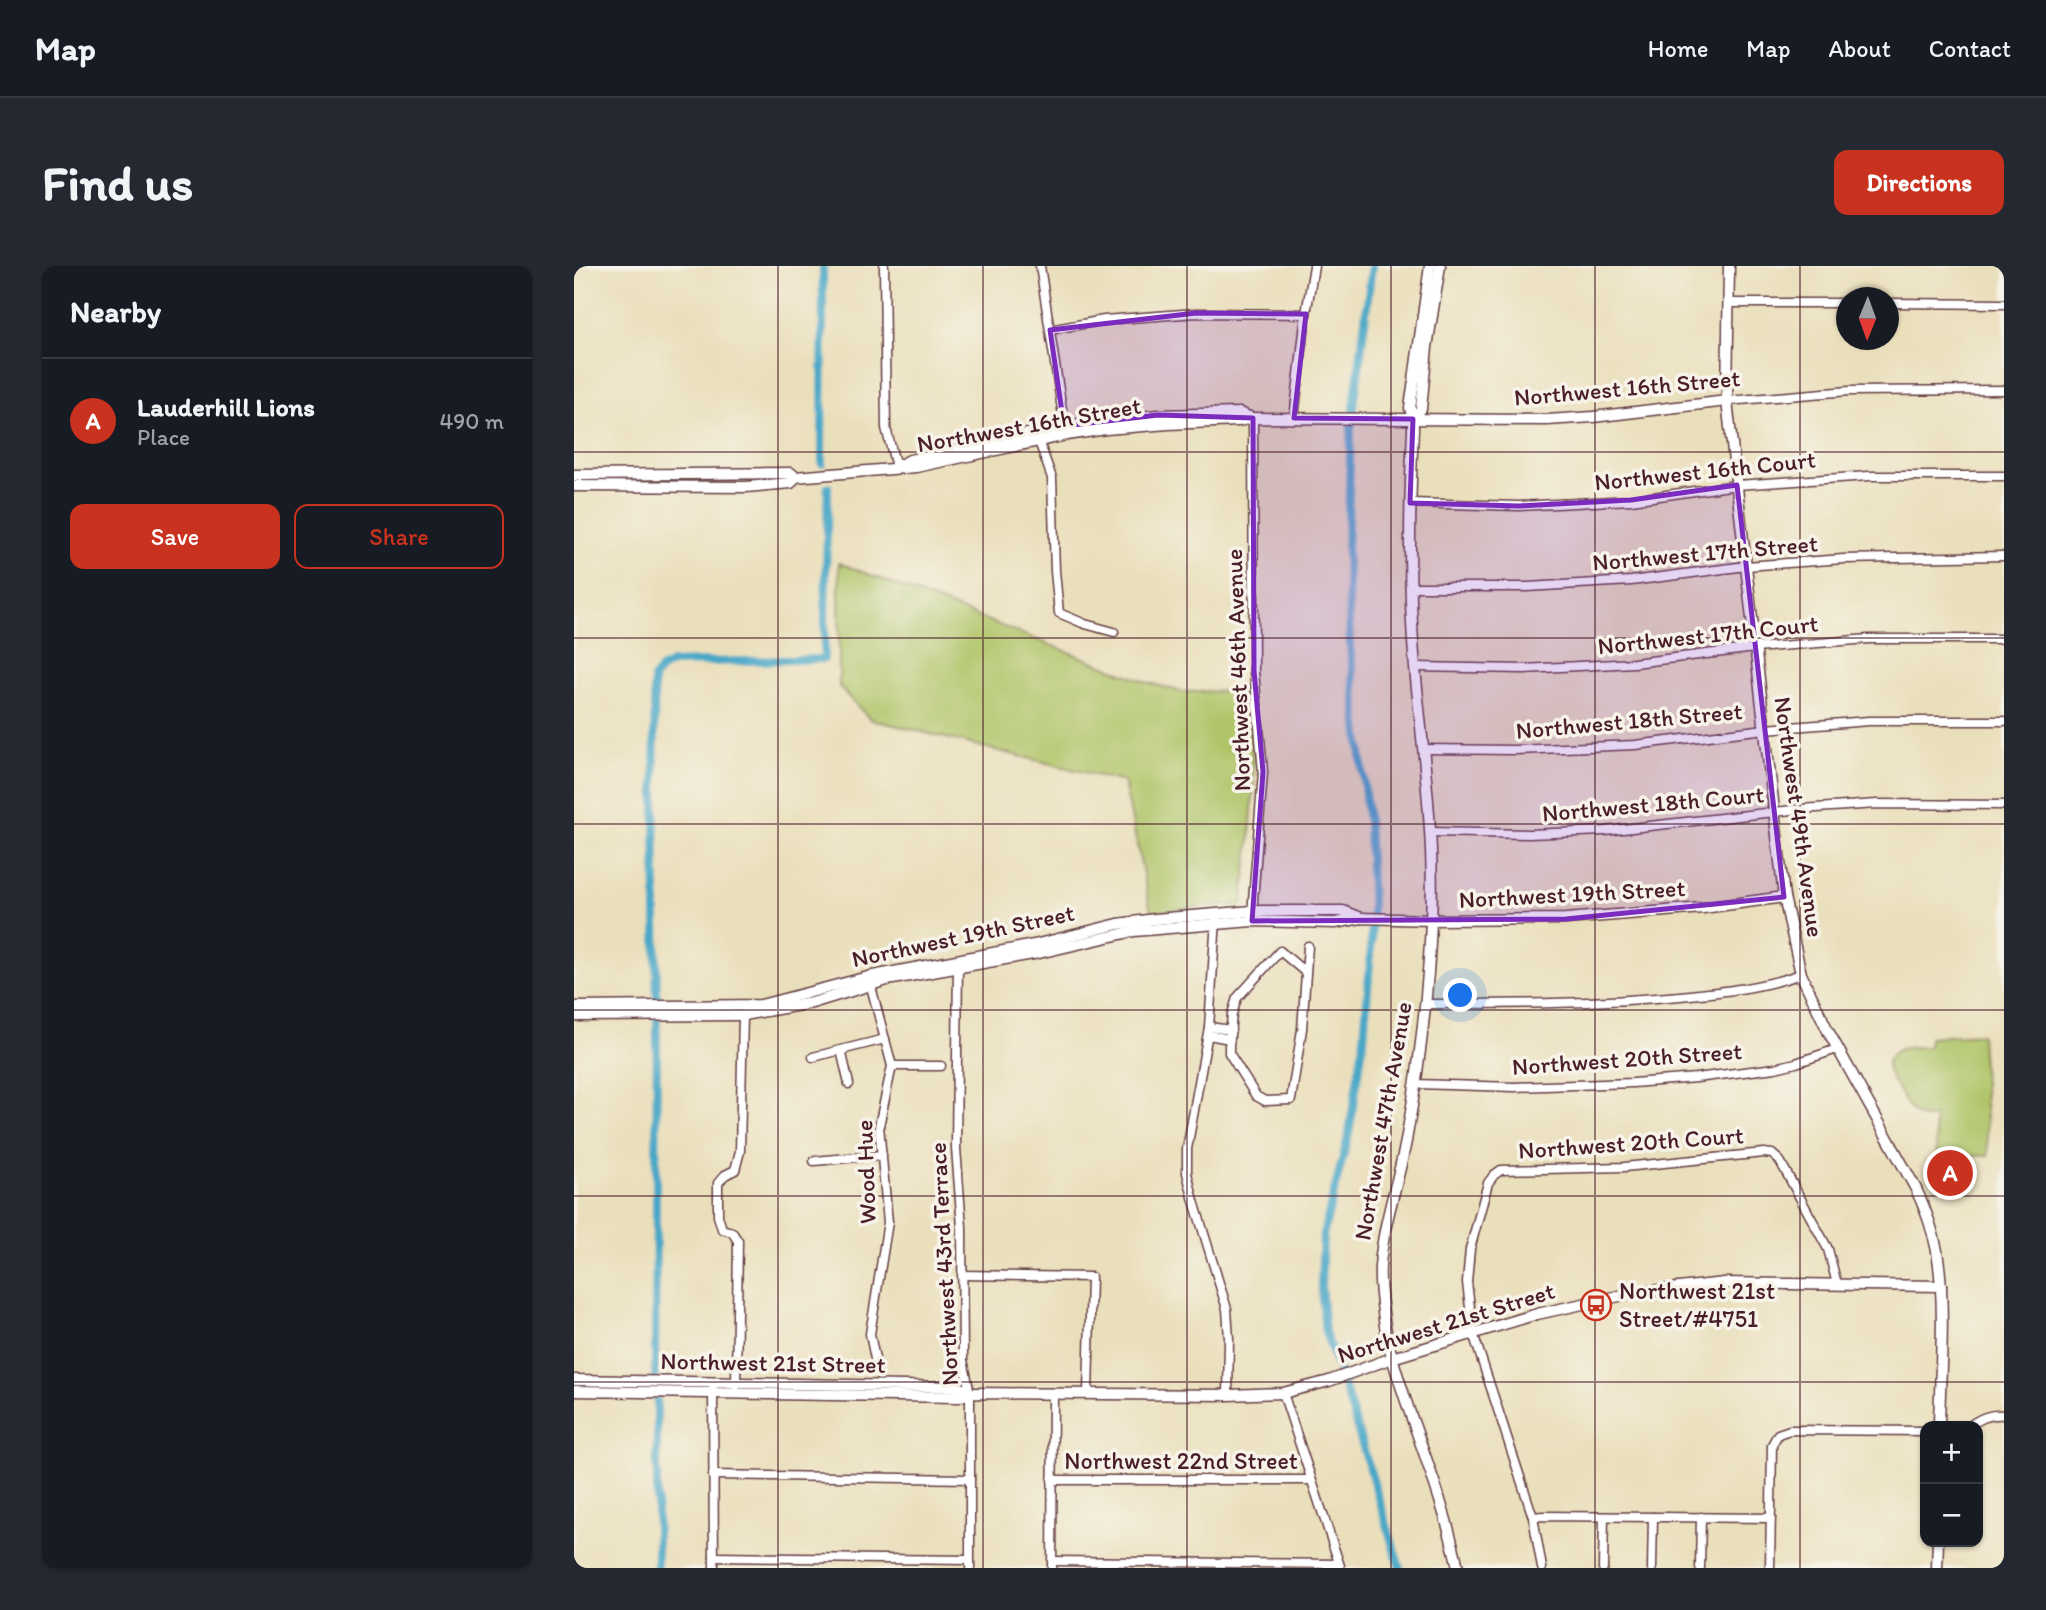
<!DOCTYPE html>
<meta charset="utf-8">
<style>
body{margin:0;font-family:Itim,sans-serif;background:#242831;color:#f1f3f6}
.controls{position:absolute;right:21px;bottom:21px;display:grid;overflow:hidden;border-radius:14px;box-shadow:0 2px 5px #0004}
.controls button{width:63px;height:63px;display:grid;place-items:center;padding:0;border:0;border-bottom:2px solid #363941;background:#171b24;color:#f1f3f6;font:35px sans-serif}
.compass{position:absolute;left:1262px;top:21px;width:63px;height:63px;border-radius:50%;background:#171b24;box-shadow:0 2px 5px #0004;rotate:181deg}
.you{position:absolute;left:887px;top:730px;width:24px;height:24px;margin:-18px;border:5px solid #fff;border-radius:50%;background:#1a73e8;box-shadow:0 0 0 10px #1a73e833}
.badge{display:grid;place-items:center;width:46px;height:46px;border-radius:50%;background:#c8321e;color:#fff;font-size:23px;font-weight:700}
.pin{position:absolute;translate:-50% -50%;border:4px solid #fff;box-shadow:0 2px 7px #0006}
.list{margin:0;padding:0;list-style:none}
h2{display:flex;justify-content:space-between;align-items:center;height:91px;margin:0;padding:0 28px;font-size:30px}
h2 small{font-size:23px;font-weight:400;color:#9ea1a6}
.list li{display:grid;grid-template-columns:46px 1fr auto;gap:21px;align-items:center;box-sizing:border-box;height:126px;padding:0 28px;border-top:2px solid #363941}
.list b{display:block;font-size:26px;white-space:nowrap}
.list p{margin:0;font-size:23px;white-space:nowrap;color:#9ea1a6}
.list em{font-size:23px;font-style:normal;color:#9ea1a6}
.actions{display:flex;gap:14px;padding:21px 28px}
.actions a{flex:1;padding:16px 0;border:2px solid #c8321e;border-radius:14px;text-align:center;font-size:24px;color:#c8321e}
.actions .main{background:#c8321e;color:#fff}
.map{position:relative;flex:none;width:1430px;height:1302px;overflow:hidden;border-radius:14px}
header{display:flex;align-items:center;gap:42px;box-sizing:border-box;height:98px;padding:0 35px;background:#171b24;border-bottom:2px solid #363941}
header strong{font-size:33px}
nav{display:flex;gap:38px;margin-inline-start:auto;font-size:24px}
.intro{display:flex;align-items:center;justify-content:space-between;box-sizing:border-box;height:168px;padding:0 42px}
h1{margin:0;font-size:49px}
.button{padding:18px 32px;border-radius:14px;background:#c8321e;color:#fff;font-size:24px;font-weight:700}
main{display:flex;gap:42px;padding:0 42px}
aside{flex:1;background:#171b24;border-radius:14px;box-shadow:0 2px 5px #0004}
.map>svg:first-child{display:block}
</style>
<header>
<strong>Map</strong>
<nav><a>Home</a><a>Map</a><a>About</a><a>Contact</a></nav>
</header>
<div class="intro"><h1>Find us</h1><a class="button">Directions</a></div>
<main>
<aside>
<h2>Nearby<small></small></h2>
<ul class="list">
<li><span class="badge">A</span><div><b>Lauderhill Lions</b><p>Place</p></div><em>490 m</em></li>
</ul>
<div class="actions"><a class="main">Save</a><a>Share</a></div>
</aside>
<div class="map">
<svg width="1430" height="1302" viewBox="0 0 1430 1302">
<rect width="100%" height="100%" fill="#f7f3e8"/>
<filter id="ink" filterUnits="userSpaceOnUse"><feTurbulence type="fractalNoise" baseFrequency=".0143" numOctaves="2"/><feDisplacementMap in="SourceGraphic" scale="14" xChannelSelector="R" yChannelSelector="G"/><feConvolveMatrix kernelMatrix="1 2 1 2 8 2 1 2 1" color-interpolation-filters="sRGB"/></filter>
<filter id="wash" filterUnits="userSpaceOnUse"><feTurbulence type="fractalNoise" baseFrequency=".00686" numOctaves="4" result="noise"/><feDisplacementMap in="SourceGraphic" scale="28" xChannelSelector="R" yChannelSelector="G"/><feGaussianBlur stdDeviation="1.57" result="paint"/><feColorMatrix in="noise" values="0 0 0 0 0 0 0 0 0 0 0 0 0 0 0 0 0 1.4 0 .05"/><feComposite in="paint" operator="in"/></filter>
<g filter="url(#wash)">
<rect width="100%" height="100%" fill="#eadfbb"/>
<g fill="#b0c569" stroke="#7d724a" stroke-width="2">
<polygon points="265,297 572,416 608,426 673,425 680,512 676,574 668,639 631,640 577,646 550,516 296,453 265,421"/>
<path d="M1407,768L1414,889L1363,892L1360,850C1354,854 1346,853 1340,847C1334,842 1312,806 1313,799C1313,793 1317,788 1322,785C1331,780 1345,782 1355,781V771Z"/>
</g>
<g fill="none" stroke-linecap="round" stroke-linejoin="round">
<g stroke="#48a7c7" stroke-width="8">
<polyline points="798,0 777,164 773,287 776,380 794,557 798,638 797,684 790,773 775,867 749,969 747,1020 751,1066 769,1116 826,1302"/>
<polyline points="248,197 249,0"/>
<polyline points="81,1110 83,755 80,412 87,403 98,397 250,393 254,221"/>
<polyline points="83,1135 83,1302"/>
</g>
</g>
</g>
<g filter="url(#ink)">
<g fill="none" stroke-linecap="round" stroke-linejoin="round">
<g stroke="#623c41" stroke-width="11">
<g id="minor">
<polyline points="310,0 312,162 322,201"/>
<polyline points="466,0 491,163"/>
<polyline points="1155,37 1272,37"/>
<polyline points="1314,37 1430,38"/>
<polyline points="476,64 530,54 622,47 732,48"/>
<polyline points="1153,135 1275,125 1430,124"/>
<polyline points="720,152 732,48 740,0"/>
<polyline points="463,170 478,212 481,305 485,347 511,358 540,366"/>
<polyline points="836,237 945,240 1057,234 1163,219 1295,210 1430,210"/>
<polyline points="836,321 953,321 1057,315 1172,300 1270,293 1430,290"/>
<polyline points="841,401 950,403 1060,397 1181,382 1295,373 1430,373"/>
<polyline points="850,483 940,484 1061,479 1191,463 1295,455 1430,455"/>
<polyline points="856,566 955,568 1031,565 1227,543 1303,538 1430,539"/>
<polyline points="678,648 689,506 680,405 679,152"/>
<polyline points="642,653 635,761 613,883 613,907 620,935 653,1043 655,1073 654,1129"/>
<polyline points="384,697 382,882 388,961 389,1094 396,1127 396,1302"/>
<polyline points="731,706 706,685 663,732 658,748 655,780 655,787 682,830 691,835 717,834 728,763 734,680"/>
<polyline points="295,713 318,800 305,860 314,956 296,1068 303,1103"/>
<path d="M852,738C938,738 1020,738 1106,730C1147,726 1188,722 1227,708"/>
<polyline points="635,761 657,764"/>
<polyline points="634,769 656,773"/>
<polyline points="267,784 275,818"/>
<polyline points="239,791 311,773"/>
<polyline points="318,800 367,800"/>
<polyline points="842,818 940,821 1059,817 1122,812 1201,802 1222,797 1263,783"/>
<polyline points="240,895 308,889"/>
<polyline points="388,1009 517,1011 514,1128"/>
<polyline points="162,1120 164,975 158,966 148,963 144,950 144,917 151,909 161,904 166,885 169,749"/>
<polyline points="139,1123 140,1302"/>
<polyline points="709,1127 766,1300"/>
<path d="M1395,1160C1407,1152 1415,1148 1430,1149"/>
<polyline points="139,1209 396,1213"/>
<polyline points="478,1214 737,1214"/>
<polyline points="959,1251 969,1250 1197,1252"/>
<polyline points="140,1291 395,1294"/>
<polyline points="479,1295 765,1298"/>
<polyline points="478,1302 479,1128"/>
<polyline points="968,1302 959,1251 899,1067 893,1016 896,983 914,917 920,909 927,904 1050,901 1190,887 1198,888 1206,895 1254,983 1263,1018"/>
<polyline points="1029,1302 1030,1251"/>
<polyline points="1078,1302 1079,1251"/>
<polyline points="1126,1302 1127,1251"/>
<polyline points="1196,1302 1198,1179 1204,1168 1216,1164 1351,1165"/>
</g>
</g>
<g stroke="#623c41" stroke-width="13">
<g id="tertiary">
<path d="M856,0L836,142L839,153V164C835,244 834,323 841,402C849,487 861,571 857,656C854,730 845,803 832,875C824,917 809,958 806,1000C805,1015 807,1031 809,1046C813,1081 825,1114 836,1147C854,1198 873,1249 884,1302"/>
<path d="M1155,0L1153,135L1210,631L1227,708L1254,765L1342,923C1351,942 1359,964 1363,985C1372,1039 1366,1105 1365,1160"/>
<polyline points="839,153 847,143 853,81 866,0"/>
<polyline points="326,199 336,194 490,160 584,149 666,147 678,152"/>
<polyline points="0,209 217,207 221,211 342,201 493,169 532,163 594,158 664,155 679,152 973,154 1019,151 1153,135"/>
<polyline points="0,220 172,221 217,217 221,211"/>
<polyline points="0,741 187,739 294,711 460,679 544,658 581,653 679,645 769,645 787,652"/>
<polyline points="0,750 169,749 238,737 313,714 465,687 560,665 678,655 761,657 787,652 857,654 992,653 1129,642 1210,631"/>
<polyline points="0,1114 384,1121 396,1127"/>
<polyline points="0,1125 384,1131 396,1127 654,1129 709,1127 755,1115 818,1092 963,1048 1059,1027 1150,1017 1367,1020"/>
<polyline points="1363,1302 1364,1276"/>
</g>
</g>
<use href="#minor" stroke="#fff" stroke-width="8"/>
<use href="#tertiary" stroke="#fff" stroke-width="10"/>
</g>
</g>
<path fill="#7b2cbf" fill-opacity="0.2" stroke="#7b2cbf" stroke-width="5" stroke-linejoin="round" d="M622,47L732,48L720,152L839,153L836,237L945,240L1057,234L1163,219L1210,631L992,653L678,655L689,506L680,405L679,152L584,149L490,160L476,64Z"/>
<path fill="none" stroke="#4a1f2b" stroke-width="2" stroke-opacity="0.55" d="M204,0V1302M409,0V1302M613,0V1302M817,0V1302M1021,0V1302M1226,0V1302M0,186H1430M0,372H1430M0,558H1430M0,744H1430M0,930H1430M0,1116H1430"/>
<defs>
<g id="bus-ring" transform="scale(1.575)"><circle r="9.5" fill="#f7f3e8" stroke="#c8321e" stroke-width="1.5"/><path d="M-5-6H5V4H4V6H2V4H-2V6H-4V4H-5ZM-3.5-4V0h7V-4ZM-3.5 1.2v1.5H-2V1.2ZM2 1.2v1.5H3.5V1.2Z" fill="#c8321e"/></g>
</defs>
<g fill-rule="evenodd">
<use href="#bus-ring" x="1022" y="1039"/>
</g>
<g text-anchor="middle" stroke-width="7" stroke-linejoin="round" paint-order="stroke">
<g font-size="24" fill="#4a1f2b" stroke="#f7f3e8">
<text transform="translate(1053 122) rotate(-5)" y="8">Northwest 16th Street</text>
<text transform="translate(455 159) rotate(-10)" y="8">Northwest 16th Street</text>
<text transform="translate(1131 205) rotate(-6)" y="8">Northwest 16th Court</text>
<text transform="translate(1131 287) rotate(-5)" y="8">Northwest 17th Street</text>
<text transform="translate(1134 369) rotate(-6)" y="8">Northwest 17th Court</text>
<text transform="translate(664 404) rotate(-92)" y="8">Northwest 46th Avenue</text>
<text transform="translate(1055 455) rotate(-5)" y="8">Northwest 18th Street</text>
<text transform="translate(1079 538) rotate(-5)" y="8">Northwest 18th Court</text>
<text transform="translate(1225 551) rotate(82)" y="8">Northwest 49th Avenue</text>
<text transform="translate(998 628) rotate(-3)" y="8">Northwest 19th Street</text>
<text transform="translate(389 670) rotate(-12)" y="8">Northwest 19th Street</text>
<text transform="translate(1053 793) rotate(-4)" y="8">Northwest 20th Street</text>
<text transform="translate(809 855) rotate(-80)" y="8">Northwest 47th Avenue</text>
<text transform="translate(1057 877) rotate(-4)" y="8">Northwest 20th Court</text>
<text transform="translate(292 906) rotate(-92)" y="8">Wood Hue</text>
<text transform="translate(370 998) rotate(-93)" y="8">Northwest 43rd Terrace</text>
<text transform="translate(872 1057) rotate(-17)" y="8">Northwest 21st Street</text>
<text transform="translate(199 1097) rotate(1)" y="8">Northwest 21st Street</text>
<text x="607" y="1203">Northwest 22nd Street</text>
</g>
<g font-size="24" fill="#4a1f2b" stroke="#f7f3e8" text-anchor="start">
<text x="1045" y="1033">Northwest 21st<tspan x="1045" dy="28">Street/#4751</tspan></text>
</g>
</g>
</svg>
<div class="controls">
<button>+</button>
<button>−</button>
</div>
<svg class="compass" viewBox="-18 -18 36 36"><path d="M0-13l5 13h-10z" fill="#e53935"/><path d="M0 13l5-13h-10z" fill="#9ea1a6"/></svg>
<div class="you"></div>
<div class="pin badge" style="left:1376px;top:907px">A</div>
</div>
</main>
